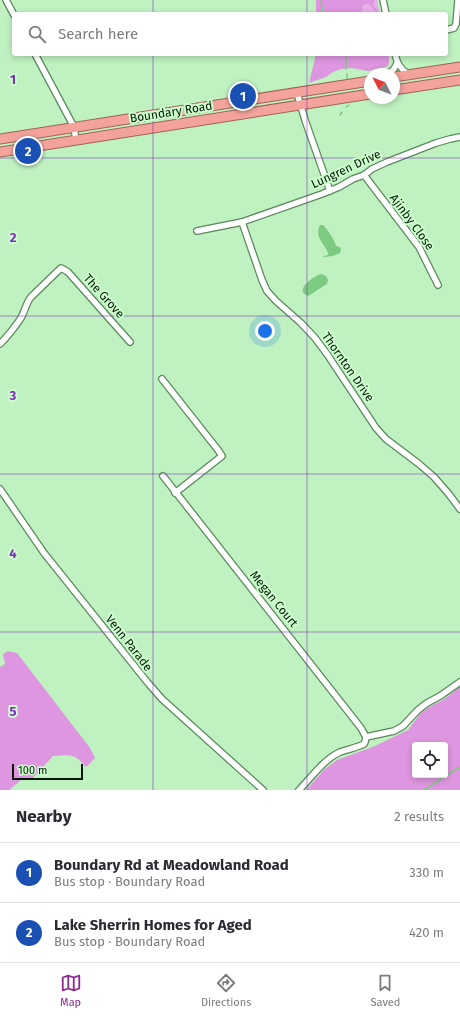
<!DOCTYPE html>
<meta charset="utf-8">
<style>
body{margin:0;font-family:"Fira Sans",sans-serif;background:#f2f2f3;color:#2b2b33}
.controls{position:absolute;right:12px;bottom:12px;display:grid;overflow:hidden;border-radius:4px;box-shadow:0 2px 6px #0003}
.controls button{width:36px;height:36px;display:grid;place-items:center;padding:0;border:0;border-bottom:1px solid #e1e1e2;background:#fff;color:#2b2b33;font:20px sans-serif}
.compass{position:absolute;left:364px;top:68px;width:36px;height:36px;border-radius:50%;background:#fff;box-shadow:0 2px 6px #0003;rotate:312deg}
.scale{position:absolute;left:12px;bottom:10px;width:71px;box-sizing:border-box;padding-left:4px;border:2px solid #061807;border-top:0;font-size:11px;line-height:14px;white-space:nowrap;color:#061807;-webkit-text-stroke:3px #ccffcd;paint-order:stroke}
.you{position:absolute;left:265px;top:331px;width:14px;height:14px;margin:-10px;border:3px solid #fff;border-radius:50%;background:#1a73e8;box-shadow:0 0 0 6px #1a73e833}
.badge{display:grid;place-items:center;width:26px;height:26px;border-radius:50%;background:#8c2a92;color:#fff;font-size:13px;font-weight:700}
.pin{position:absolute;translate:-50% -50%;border:2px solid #fff;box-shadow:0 1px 4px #0006}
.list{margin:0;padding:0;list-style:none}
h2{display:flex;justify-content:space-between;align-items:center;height:52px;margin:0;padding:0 16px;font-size:17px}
h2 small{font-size:13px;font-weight:400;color:#7c7c81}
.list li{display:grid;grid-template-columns:26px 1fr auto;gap:12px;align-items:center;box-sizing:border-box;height:60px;padding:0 16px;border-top:1px solid #e1e1e2}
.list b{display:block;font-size:15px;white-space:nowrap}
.list p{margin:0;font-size:13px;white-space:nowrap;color:#7c7c81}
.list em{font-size:13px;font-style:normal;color:#7c7c81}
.icon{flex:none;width:22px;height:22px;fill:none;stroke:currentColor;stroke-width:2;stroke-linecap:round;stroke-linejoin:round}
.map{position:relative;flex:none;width:460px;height:790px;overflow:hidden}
.search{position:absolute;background:#fff;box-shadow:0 2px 6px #0003;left:12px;right:12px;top:12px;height:44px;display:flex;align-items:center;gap:10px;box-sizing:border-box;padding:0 14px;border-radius:4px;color:#7c7c81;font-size:15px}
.sheet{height:172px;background:#fff}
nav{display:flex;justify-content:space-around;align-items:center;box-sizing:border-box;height:56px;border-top:1px solid #e1e1e2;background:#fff;font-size:11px;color:#7c7c81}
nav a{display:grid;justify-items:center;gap:2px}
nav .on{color:#8c2a92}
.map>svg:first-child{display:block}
</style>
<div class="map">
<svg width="460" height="790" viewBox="0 0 460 790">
<rect width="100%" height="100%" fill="#bff1c1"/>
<polygon fill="#e7aee9" points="368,0 377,0 380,14 361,14 360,1"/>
<g fill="#dd96df" fill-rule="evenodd">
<polygon points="316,0 375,0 373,5 378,12 377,13 369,4 365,4 362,7 362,11 363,14 316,14"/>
<polygon points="316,54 389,54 389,64 386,67 382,68 368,71 352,68 341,69 333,72 326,77 309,83"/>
<path d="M8,651L17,653L90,748L95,758L86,767C74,753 71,755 53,756L31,780H21L9,790H0V667L5,664L3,654Z"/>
<path d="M460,687V790H306L325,769L337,760L375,746L408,730L420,714L429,707L443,700ZM415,745H445V775H415Z"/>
</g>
<g fill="#7dca81">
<path d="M320,225H323C328,230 334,239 336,246L341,248L340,253C334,256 329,257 323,257L324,256L328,255V253C324,242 314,238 320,225Z"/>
<path d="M321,274L326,276L328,280L327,284C321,287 314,293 308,296C293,290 314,276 321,274Z"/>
</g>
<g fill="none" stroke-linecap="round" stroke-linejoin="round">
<g stroke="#7dca81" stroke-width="1.5">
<polyline points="321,0 323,14"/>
<polyline points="345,54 346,58 346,69"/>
<polyline points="347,74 347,78"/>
<polyline points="346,107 349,105"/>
<polyline points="340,115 342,112"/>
<polyline points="424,790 460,767"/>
</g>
<g stroke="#5b895d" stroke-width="8">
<g id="minor">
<polyline points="6,0 14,15"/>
<polyline points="383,0 386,14"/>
<polyline points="446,30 454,28 456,24 458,0"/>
<polyline points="35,54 74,127 76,140"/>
<path d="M395,54C397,63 400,69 408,74"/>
<path d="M384,74C392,73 394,70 397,63"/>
<polyline points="297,93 305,120 330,191"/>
<polyline points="364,175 419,247 438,285"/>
<polyline points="242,222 262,280 267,291 276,301 301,323 315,338 327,354 376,428 386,439 419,464 434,477 448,493 460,509"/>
<polyline points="197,231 242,222 322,194 339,187 353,179 364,175 372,169 387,162 436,143 450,139 460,137"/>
<path d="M0,344C8,336 15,327 21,318C25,311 26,303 31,297L61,268L68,272L130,342"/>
<polyline points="162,379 218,450 222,456 175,493"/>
<polyline points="163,476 361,728 366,737"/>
<polyline points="0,489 44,553 148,683 162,699 263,790"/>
<path d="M299,790C312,777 323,760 340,752C348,749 356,748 364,744L365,742L366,737L394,731L403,726L418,710L427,703L440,696L460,682"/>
</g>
</g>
<g stroke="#9f6358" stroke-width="11">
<g id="trunk">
<polyline points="394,77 460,67"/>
<polyline points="394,90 460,80"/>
<polyline points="0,139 370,81"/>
<polyline points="0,152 370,94"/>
</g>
</g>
<use href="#minor" stroke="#fff" stroke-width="5.5"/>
<use href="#trunk" stroke="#f4a39c" stroke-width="9"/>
</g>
<path fill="none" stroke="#7b2cbf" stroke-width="1" stroke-opacity="0.55" d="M153,0V14M307,0V14M153,54V790M307,54V790M0,158H460M0,316H460M0,474H460M0,632H460"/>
<g text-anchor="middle" stroke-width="4" stroke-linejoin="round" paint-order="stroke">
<g font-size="12" fill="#061807" stroke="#ccffcd">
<text transform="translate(171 112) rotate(-9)" y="4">Boundary Road</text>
<text transform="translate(346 169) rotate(-25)" y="4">Lungren Drive</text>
<text transform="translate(412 222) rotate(54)" y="4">Ajinby Close</text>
<text transform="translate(104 296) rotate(48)" y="4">The Grove</text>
<text transform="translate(348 367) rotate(55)" y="4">Thornton Drive</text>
<text transform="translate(274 599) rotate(51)" y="4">Megan Court</text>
<text transform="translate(129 643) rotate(52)" y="4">Venn Parade</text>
</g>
</g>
<g font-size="13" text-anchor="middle" font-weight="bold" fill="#7b2cbf" stroke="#ccffcd" stroke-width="4" stroke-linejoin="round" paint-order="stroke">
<text x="13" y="84">1</text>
<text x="13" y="242">2</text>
<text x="13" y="400">3</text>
<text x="13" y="558">4</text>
<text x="13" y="716">5</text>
</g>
</svg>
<div class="controls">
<button><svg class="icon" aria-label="locate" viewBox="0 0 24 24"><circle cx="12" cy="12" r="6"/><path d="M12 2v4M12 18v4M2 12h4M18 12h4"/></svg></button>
</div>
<svg class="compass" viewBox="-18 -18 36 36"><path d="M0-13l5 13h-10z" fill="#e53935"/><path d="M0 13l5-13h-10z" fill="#7c7c81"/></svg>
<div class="scale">100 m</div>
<div class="you"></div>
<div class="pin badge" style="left:243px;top:96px;background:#1a4fb4">1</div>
<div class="pin badge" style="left:28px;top:151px;background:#1a4fb4">2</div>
<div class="search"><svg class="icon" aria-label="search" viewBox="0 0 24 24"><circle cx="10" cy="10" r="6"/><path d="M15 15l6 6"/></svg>Search here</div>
</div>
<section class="sheet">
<h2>Nearby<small>2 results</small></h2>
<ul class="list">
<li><span class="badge" style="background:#1a4fb4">1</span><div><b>Boundary Rd at Meadowland Road</b><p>Bus stop · Boundary Road</p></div><em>330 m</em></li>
<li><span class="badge" style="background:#1a4fb4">2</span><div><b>Lake Sherrin Homes for Aged</b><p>Bus stop · Boundary Road</p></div><em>420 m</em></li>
</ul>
</section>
<nav>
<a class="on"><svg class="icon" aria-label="map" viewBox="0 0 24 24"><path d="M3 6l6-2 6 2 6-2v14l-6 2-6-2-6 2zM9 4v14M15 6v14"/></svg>Map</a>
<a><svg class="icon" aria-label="directions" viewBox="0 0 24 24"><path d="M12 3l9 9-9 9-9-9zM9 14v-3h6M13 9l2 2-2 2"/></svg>Directions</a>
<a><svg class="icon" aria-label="saved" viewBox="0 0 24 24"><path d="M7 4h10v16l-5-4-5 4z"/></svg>Saved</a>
</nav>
